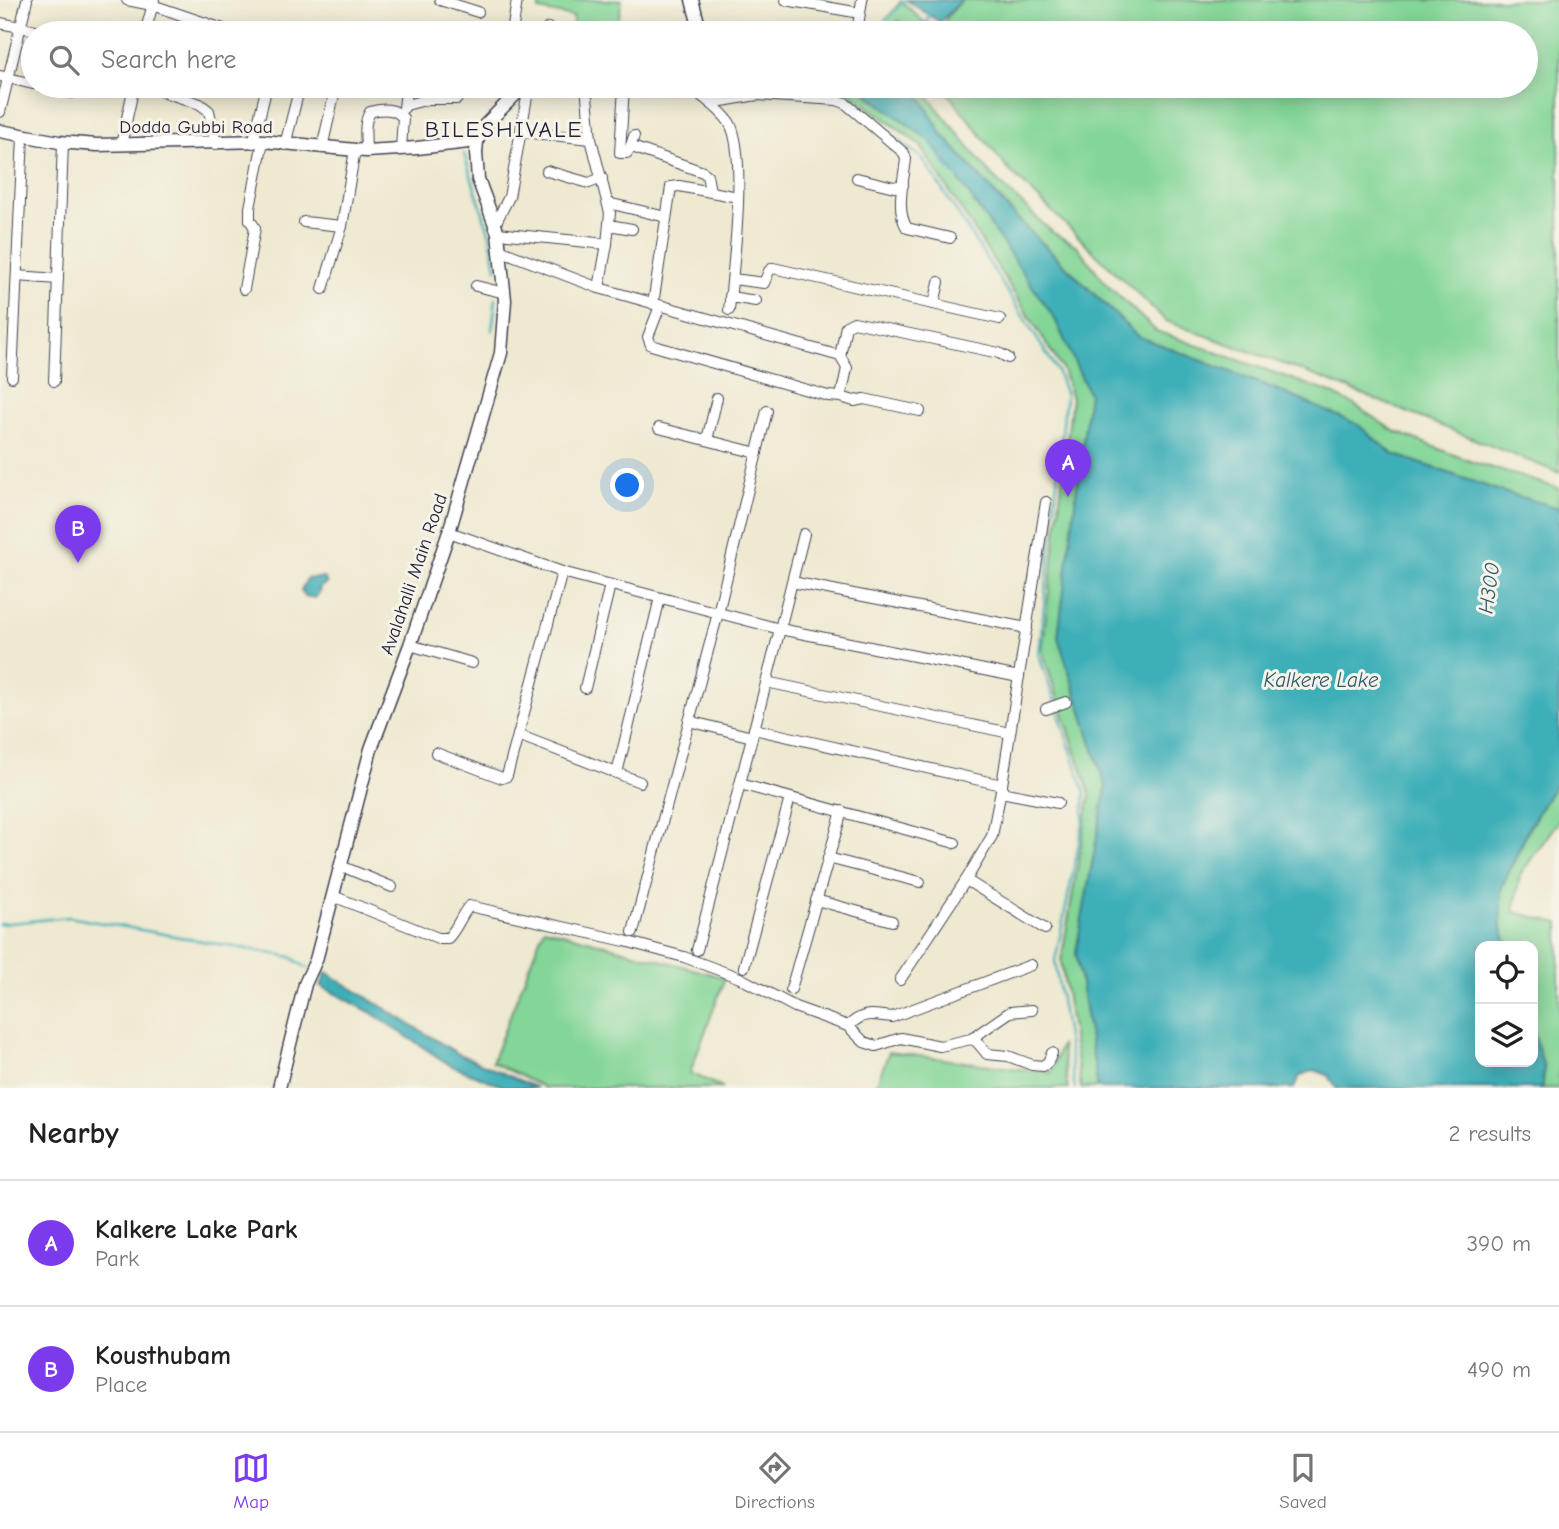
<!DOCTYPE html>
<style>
body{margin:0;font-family:"Comic Neue",sans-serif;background:#f2f2f2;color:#202124}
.controls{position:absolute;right:21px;bottom:21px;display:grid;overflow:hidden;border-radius:14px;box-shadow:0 4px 18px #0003}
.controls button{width:63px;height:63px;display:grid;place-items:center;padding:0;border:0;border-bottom:2px solid #e0e0e0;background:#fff;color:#202124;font:35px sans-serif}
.you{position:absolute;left:628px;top:486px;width:24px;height:24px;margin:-18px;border:5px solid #fff;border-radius:50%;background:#1a73e8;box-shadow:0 0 0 10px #1a73e833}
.badge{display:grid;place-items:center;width:46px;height:46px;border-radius:50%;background:#7c3aed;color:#fff;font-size:23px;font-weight:700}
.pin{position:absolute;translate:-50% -58px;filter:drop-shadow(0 2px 4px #0008)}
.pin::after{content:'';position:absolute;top:37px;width:24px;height:21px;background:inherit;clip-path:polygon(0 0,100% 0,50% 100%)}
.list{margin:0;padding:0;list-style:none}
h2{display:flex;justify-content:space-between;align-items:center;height:91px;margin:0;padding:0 28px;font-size:30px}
h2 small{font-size:23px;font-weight:400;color:#757577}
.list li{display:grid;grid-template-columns:46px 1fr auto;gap:21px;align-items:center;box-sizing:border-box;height:126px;padding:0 28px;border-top:2px solid #e0e0e0}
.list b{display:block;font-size:26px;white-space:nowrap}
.list p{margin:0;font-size:23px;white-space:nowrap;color:#757577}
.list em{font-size:23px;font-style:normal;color:#757577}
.icon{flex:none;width:38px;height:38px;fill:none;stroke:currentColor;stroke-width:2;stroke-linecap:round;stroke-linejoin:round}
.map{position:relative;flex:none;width:1559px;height:1088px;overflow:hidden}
.search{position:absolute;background:#fff;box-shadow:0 4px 18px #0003;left:21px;right:21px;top:21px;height:77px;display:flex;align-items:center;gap:18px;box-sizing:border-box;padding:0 24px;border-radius:38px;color:#757577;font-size:26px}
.sheet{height:343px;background:#fff}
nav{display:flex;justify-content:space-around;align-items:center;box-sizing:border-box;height:98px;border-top:2px solid #e0e0e0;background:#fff;font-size:19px;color:#757577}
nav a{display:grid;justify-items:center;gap:4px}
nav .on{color:#7c3aed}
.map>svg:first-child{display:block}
</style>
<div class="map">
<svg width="1559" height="1088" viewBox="0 0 1559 1088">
<rect width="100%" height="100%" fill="#f7f3e8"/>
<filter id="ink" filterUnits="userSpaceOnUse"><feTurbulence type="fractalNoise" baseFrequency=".0143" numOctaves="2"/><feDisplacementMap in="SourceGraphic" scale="14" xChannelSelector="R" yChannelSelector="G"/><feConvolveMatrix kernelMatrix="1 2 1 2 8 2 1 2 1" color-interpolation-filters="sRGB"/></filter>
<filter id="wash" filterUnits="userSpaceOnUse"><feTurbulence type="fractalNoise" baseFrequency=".00686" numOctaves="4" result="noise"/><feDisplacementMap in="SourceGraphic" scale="28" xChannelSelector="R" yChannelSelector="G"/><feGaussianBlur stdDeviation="1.57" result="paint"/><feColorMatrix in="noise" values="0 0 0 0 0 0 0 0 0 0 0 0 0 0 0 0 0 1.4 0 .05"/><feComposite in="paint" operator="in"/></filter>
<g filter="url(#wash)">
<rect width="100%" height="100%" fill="#eee9d0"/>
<g fill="#83d697" stroke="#527c69" stroke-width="2">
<polygon points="540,0 622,0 616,33 592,33 572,28 574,17 539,10"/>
<polygon points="962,0 1559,0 1559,473 1324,379 1166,321 1007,168 942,86 1526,86 1526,33 942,33 947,17"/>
<polygon points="901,1 934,31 933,33 919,33 898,21 890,33 875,33"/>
<polygon points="852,86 866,86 868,95 934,144 1055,319 1089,394 1058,637 1106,787 1076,952 1098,1088 1081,1088 1061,961 1090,794 1042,651 1072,398 1063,370 920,145 856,98 853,95"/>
<polygon points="914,86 925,86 927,95 992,176 1052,232 1077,246 1107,285 1156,331 1326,391 1353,404 1394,431 1472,462 1558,488 1559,508 1503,492 1393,454 1357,424 1270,387 1137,336 1016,217 942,134"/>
<polygon points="1559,778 1559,820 1520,875 1514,912 1559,923 1559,1088 1543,1088 1544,1068 1533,1031 1533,946 1508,946 1501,925 1501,889 1530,827"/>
<polygon points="544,928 725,978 690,1073 724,1088 545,1088 492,1062"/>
<polygon points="1061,1044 1068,1088 875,1088 889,1052 1051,1073"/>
</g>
<g fill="#3eafb8" stroke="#30687a" stroke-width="2">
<polygon points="906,0 962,0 940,22"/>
<polygon points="866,86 914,86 942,134 1015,217 1137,336 1270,387 1357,424 1393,454 1503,492 1559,508 1559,778 1529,827 1501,889 1501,925 1508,946 1480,946 1480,1062 1533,1062 1533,1031 1544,1068 1542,1088 1336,1088 1328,1075 1314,1070 1300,1076 1294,1088 1098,1088 1076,952 1106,787 1058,637 1089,394 1055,319 934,144 868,95"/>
<polygon points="315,578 324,578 327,583 320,587 319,593 315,598 305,596 301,590 307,579"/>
<polygon points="326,972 457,1053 537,1088 507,1088 450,1065 370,1012 321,986"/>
</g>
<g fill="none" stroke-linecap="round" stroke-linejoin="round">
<g stroke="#3eafb8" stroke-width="2.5">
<polyline points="874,33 905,0"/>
<polyline points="923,33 930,13"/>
<polyline points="849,86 851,103"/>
<polyline points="870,118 923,159 1057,370 1066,395 1039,655 1055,702"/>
<polyline points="928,139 945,165 958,178"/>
<polyline points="464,154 490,235 496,269"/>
<polyline points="492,331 496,298"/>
<polyline points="1057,708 1085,793 1083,823 1055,961 1075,1088"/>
<polyline points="0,924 69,917 291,957 308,969"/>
</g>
</g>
</g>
<g filter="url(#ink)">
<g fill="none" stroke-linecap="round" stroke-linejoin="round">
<g stroke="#414051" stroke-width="12">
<g id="minor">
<polyline points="127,0 152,5 235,33"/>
<polyline points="440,0 478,12"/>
<polyline points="786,0 860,13"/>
<polyline points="0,23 50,33"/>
<polyline points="145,33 154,0"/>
<polyline points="475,33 475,28"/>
<polyline points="512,33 517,0"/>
<polyline points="548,33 548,28"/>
<polyline points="701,33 714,29 737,33"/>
<polyline points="853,33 858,26 862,0"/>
<polyline points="0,76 33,84"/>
<polyline points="42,86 72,93"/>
<polyline points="146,86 200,104 209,111 216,144"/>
<polyline points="586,86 591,139 610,213 607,244 599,288"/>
<polyline points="624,86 620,153 627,153 630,148 635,148 703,172 707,175 710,191"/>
<path d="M697,92C707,101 721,110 729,122C748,152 733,271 729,310"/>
<path d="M710,103L757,95L837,100L845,103L904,153L906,159C904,179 895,210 907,228L950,238"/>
<polyline points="406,105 429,99 457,99"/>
<polyline points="404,108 406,91"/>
<polyline points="0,112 27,0"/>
<polyline points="522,132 591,139"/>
<polyline points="253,143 267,86"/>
<polyline points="121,145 134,86"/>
<polyline points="285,145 300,86"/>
<polyline points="322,148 336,86"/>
<polyline points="630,148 634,136"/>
<path d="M366,151C366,137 363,123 370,112C382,108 396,108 403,118L401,149"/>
<polyline points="547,171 589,183 602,178"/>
<polyline points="857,178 894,187 903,185"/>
<polyline points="608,203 666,217"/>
<polyline points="304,222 342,226"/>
<polyline points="495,224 509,197 529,86"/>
<polyline points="609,225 632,229"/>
<polyline points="498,233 607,244"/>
<polyline points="499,250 599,288 840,356 847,368 841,397 828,396 651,345 648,337 660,306"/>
<polyline points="17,276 58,279"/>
<polyline points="733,279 764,283 769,271 773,268 1000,319"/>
<polyline points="476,286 505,293"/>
<polyline points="244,289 255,228 250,220 250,208 263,141"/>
<polyline points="323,289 342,226 355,150"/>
<polyline points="730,297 756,301"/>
<polyline points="653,304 671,187 679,186 738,197"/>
<polyline points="934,304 939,282"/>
<polyline points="840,356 846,326 854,322 999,353 1008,358"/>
<polyline points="12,377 23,136"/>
<polyline points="54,381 63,143"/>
<polyline points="841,397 854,401 864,399 920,411"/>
<polyline points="659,428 757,453"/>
<polyline points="707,440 717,398"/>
<polyline points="449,532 562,572 780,629 697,950"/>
<polyline points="804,534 780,629 1019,677"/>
<polyline points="792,582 1027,628"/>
<polyline points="410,645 472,663"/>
<polyline points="766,682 1010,733"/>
<polyline points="585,688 610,585"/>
<polyline points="1046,709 1066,702"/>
<polyline points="689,721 752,737"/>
<polyline points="754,729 1002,785"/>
<polyline points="518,735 640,782"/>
<polyline points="436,753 502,778 507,776 562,572"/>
<polyline points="617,773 660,598"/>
<polyline points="740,784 955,843"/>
<polyline points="1001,792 1058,803"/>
<polyline points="828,858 920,882"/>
<polyline points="341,866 392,887"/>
<polyline points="966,880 1045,929"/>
<path d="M333,896L438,938H448C457,929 460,917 469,906L625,941L684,957L740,978L795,1007L848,1026L864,1042L876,1046L901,1038L940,1046L971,1039L1010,1012L1032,1010"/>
<polyline points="816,900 892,921"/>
<polyline points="633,932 718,613 767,411"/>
<polyline points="744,967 790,798"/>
<polyline points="900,980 966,880 992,836 1002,785 1046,502"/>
<polyline points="791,989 842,811"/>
<path d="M848,1026C865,1011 871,1015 892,1017L1031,965"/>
<polyline points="971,1039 977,1042 987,1054 1008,1056 1032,1065 1043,1066 1048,1062 1052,1053"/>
</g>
</g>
<g stroke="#414051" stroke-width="15">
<g id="major">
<polyline points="692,0 701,33"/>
<polyline points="552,86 586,86"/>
<polyline points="622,86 697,92 699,86"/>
<polyline points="0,131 59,142 97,145 263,141 366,151 417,148 477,141"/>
<polyline points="279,1088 305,984 316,960 371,749 410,645 449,532 501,353 505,300 498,233 478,179 476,153 477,141 485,125 524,86 528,86"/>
</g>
</g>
<use href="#minor" stroke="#fff" stroke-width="10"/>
<use href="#major" stroke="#fff" stroke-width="12"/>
</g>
</g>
<g text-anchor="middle" stroke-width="6" stroke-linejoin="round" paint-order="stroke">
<g font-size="19" fill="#22223b" stroke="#f7f3e8">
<text x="196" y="133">Dodda Gubbi Road</text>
<text transform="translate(413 574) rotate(-71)" y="7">Avalahalli Main Road</text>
</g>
<g font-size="21" font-style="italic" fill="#2d5a6d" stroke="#f7f3e8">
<text transform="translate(1489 588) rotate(-82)" y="7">H300</text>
<text x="1321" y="687">Kalkere Lake</text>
</g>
<g font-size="23" letter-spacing="2" fill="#22223b" stroke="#f7f3e8">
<text x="504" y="137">BILESHIVALE</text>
</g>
</g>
</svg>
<div class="controls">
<button><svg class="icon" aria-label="locate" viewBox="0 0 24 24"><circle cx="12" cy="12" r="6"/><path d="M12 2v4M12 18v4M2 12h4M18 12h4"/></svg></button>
<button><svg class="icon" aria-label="layers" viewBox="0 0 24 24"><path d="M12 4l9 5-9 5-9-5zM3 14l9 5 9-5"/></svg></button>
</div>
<div class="you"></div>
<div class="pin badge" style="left:1068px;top:497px">A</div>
<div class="pin badge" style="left:78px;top:563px">B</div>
<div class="search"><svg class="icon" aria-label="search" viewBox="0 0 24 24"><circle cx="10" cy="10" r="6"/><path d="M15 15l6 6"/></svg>Search here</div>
</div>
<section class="sheet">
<h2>Nearby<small>2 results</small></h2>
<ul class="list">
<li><span class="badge">A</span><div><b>Kalkere Lake Park</b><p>Park</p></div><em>390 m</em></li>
<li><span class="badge">B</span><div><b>Kousthubam</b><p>Place</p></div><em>490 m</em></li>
</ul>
</section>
<nav>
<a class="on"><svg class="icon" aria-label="map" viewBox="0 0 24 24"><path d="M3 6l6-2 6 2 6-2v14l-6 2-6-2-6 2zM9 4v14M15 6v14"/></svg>Map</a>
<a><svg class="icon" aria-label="directions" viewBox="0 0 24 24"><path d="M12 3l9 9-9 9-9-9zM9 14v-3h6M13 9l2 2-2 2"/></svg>Directions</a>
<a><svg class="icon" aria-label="saved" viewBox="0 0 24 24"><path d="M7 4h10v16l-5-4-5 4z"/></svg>Saved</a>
</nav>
